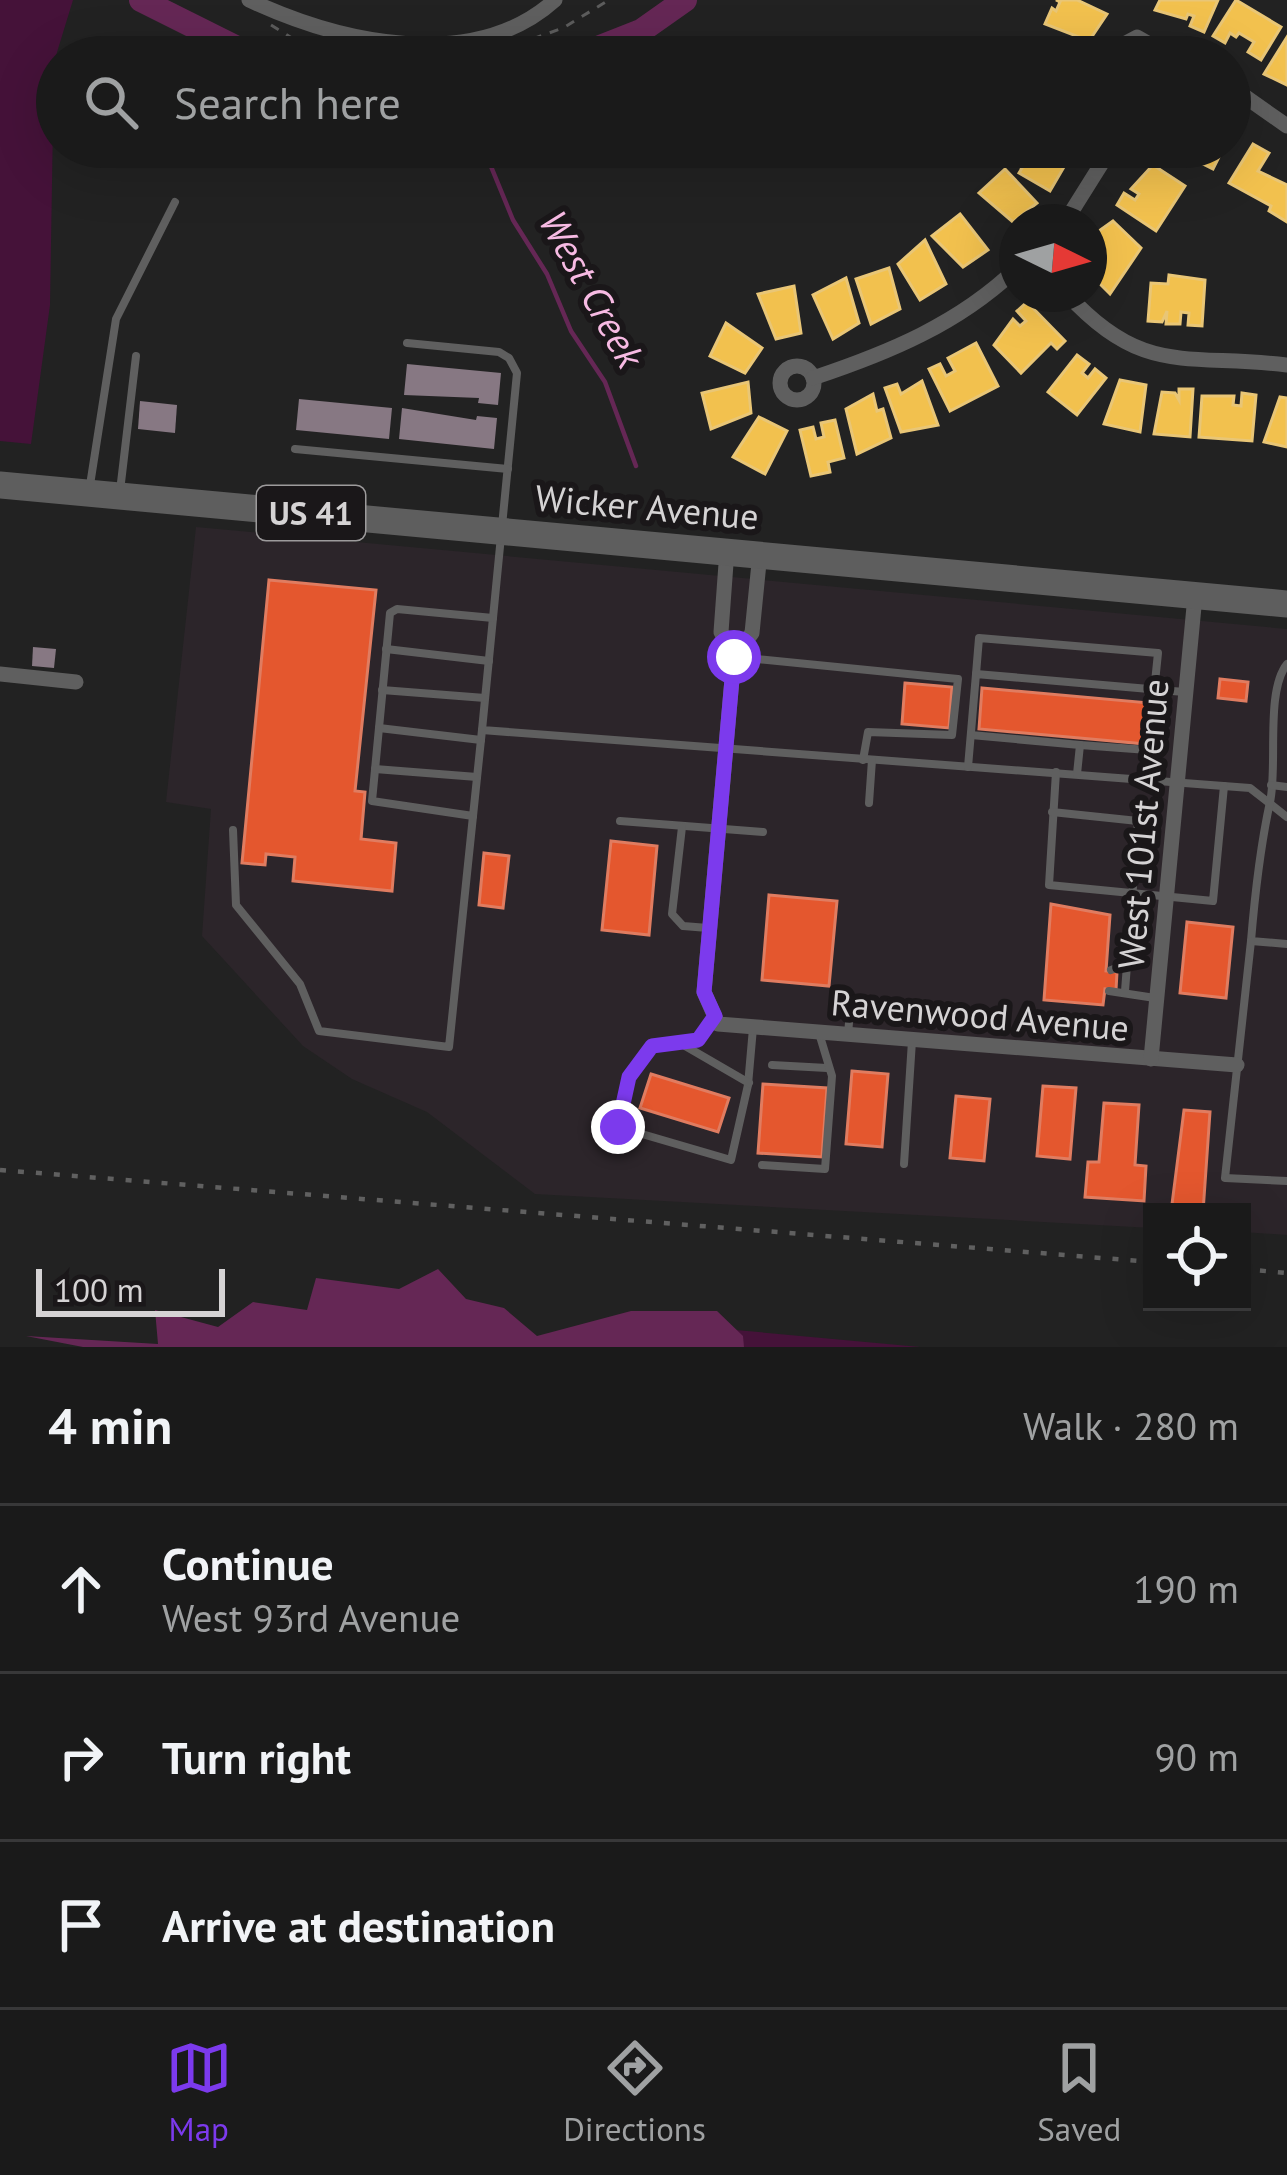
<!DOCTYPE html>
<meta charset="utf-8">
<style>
body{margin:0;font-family:"PT Sans",sans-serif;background:#272727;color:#f1f3f6}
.controls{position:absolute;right:36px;bottom:36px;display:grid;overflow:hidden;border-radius:0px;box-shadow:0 12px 48px #0002}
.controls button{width:108px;height:108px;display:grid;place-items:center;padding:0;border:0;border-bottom:3px solid #383839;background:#1a1a1a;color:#f1f3f6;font:60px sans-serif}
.compass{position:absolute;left:999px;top:204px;width:108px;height:108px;border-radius:50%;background:#1a1a1a;box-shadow:0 12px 48px #0002;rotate:95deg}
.scale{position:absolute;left:36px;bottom:30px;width:189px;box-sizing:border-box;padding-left:12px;border:6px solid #d5d3d4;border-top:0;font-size:33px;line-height:42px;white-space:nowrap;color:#d5d3d4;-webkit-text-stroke:9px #1a1719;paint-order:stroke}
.stop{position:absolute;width:36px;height:36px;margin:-27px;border:9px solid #7c3aed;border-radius:50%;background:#fff}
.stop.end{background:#7c3aed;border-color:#fff;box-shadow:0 3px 12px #0008}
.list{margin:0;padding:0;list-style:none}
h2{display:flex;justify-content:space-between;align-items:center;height:156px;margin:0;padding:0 48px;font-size:51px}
h2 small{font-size:39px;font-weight:400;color:#9fa1a2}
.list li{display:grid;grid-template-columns:78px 1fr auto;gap:36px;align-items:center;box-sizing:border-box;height:168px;padding:0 48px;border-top:3px solid #383839}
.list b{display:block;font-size:45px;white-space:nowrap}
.list p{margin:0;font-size:39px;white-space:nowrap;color:#9fa1a2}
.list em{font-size:39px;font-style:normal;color:#9fa1a2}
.icon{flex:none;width:66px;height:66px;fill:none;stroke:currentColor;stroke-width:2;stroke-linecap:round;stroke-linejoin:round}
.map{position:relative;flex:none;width:1287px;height:1347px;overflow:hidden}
.search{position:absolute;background:#1a1a1a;box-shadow:0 12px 48px #0002;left:36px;right:36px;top:36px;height:132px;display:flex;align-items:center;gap:30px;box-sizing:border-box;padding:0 42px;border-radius:66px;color:#9fa1a2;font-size:45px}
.sheet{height:660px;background:#1a1a1a}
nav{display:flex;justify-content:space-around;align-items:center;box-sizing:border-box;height:168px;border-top:3px solid #383839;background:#1a1a1a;font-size:33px;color:#9fa1a2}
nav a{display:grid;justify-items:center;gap:6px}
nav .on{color:#7c3aed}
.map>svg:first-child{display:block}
</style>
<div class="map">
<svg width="1287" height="1347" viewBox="0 0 1287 1347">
<rect width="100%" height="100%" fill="#222"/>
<polygon fill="#2c252a" points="196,527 1287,629 1287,1235 1242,1232 1242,1212 1152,1212 1152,1228 535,1194 427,1112 352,1079 303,1046 202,936 211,809 166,802"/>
<g fill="#451239">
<polygon points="0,0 73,0 54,62 50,305 31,444 0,441"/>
<polygon points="736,1330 920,1347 744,1347"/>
</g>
<polygon fill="#652755" points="438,1269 466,1299 504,1308 537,1336 631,1311 717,1311 743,1336 744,1347 83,1347 26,1336 158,1344 155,1310 218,1327 253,1302 307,1310 316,1278 399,1289"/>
<g fill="#f2c14e" stroke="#e9c676" stroke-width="3">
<polygon points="1056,0 1077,0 1107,14 1089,41 1045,24 1052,8 1056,11 1060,2"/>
<polygon points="1160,0 1218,0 1204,32 1190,26 1194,16 1188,14 1186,19 1155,10"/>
<polygon points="1236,0 1281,27 1261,60 1248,52 1254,42 1239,33 1236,37 1230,33 1225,43 1213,36"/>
<polygon points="1287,37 1287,85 1264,74"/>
<polygon points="1253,144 1269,153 1258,171 1287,185 1287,222 1269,211 1271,206 1229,183"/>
<polygon points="1023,147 1064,167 1050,191 1019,173 1022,168 1014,163"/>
<polygon points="1169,147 1224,147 1213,169"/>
<polygon points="1153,165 1185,186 1156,231 1117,205 1124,193 1135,200 1139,194 1131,189"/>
<polygon points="1005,169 1037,203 1013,222 979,193"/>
<polygon points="960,214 988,250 963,267 932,236"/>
<polygon points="1113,221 1141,248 1110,294 1089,273 1089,252 1092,256 1098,250 1089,238"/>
<polygon points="925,240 946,284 920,300 898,264"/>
<polygon points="889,268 900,309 871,324 856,279"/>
<polygon points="1169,275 1205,280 1202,326 1188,325 1189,313 1181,312 1180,324 1166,324 1167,311 1162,322 1148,321 1151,283 1168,284"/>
<polygon points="846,278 859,323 833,339 813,295"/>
<polygon points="794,286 801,333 776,339 758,294"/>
<polygon points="1027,302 1065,341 1057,349 1051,343 1021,373 994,345 1013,319 1020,326 1026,321 1017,311"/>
<polygon points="726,323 762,348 745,373 710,356"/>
<polygon points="976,343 998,386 950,411 929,369 940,364 946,376 955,371 948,358"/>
<polygon points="1077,355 1089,364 1082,373 1088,378 1095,369 1106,378 1077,415 1048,392"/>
<polygon points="1120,380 1146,385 1140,432 1104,424"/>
<polygon points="922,381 938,425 901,432 885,388 897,384 901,394"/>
<polygon points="748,382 751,413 711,429 702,393"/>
<polygon points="1179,389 1193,389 1190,437 1154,434 1162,392 1175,393 1179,400"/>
<polygon points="1242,393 1256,395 1252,441 1199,437 1202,396 1234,396 1233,405 1241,406"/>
<polygon points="873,394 877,411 883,409 891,438 857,454 846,409"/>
<polygon points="1280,397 1287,398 1287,447 1264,442"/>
<polygon points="759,417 787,431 765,474 733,457"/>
<polygon points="835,420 844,458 828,462 830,472 811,476 800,430 813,427 816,439 824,437 821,423"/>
</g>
<g fill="#e4572e" stroke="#e07c60" stroke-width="3">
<polygon points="269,580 376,590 355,791 365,792 361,839 396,843 392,891 293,881 295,857 266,854 265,865 242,863"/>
<polygon points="1220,679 1248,682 1246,701 1218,698"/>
<polygon points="905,683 952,687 949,728 902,724"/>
<polygon points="982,688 1150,703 1146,744 979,729"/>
<polygon points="611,841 657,846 649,935 602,930"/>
<polygon points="484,853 509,856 503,908 479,905"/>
<polygon points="769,895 837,901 829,986 762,980"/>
<polygon points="1051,904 1110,915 1106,971 1117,972 1116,990 1105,989 1103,1005 1044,1000"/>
<polygon points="1187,922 1233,927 1226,998 1180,993"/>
<polygon points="852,1071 888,1074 882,1147 846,1144"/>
<polygon points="651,1074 729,1098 718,1132 640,1108"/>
<polygon points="763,1084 827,1088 822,1157 758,1153"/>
<polygon points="1043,1086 1076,1088 1070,1159 1037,1156"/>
<polygon points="956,1096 990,1099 984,1161 950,1158"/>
<polygon points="1104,1103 1139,1105 1135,1165 1146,1166 1144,1201 1085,1197 1088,1162 1099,1162"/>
<polygon points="1184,1110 1210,1112 1203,1212 1171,1212"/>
</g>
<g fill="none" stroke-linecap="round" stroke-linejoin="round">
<polyline stroke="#652755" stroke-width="4.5" points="483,147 513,220 547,274 571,331 605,382 636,466"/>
<g stroke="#652755" stroke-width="24">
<polyline points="141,0 255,57"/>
<polyline points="575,57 641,31 685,0"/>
</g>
</g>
<g fill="#877883">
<polygon points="407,364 501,373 498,405 478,403 479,398 404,395"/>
<polygon points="299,399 392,408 389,439 296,430"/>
<polygon points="140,401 177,405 175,433 138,429"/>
<polygon points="402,408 476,420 477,416 497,418 494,449 399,439"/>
<polygon points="33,647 56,649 54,668 32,666"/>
</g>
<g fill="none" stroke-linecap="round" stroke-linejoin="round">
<g stroke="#5c5c5c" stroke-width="3" stroke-dasharray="9 9" stroke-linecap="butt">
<polyline points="271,25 311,50 345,57"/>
<polyline points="482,57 563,28 609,0"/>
</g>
<g stroke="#5f5f5f" stroke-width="8">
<polyline points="407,343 499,352 509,358 517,373 482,730 1250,788 1287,817"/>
<polyline points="295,449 508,469"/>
<polyline points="90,485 116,319 175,202"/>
<polyline points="120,491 136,356"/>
<polyline points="386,649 489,661"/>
<polyline points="736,657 958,679 952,735 868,732 863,760"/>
<path d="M1287,664C1265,691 1278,767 1270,802C1260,848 1255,893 1251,941L1287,944"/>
<polyline points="976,674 979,638 1158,653 1148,750 1080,745"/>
<polyline points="382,690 485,698"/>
<polyline points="379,728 481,740"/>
<polyline points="482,730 473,816 372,801 390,613 397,609 493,618"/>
<polyline points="971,735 1080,745 1077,774"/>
<polyline points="968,767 976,674 1184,692"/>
<polyline points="375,769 477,777"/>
<polyline points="1056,772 1049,885 1213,901 1224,786"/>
<polyline points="1271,785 1287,787"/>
<polyline points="869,803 872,760"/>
<polyline points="1052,812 1138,821 1125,991"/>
<polyline points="620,821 763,832"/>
<polyline points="682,827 672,914 683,926 708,928"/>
<polyline points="233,830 236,905 300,984 319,1031 449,1047 473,816"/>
<polyline points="1251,941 1225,1178 1287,1181"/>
<polyline points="1111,970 1127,964"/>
<polyline points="1109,991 1155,998"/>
<polyline points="714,1017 698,1040 652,1046 629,1077 618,1127 731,1160 748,1085 753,1028"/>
<polyline points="848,1034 851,1000"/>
<polyline points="680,1043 749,1083"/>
<polyline points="772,1065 827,1068"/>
<polyline points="904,1164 912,1041"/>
<polyline points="762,1165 825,1169 832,1076 819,1033"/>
</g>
<g stroke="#5f5f5f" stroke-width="15">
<path d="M249,0C339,42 473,74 555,0"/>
<polyline points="1120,57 1122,45 1137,37 1151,45 1154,57"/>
<polyline points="1230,86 1287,126"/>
<polyline points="1065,222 1112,147"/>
<path d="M1067,294C1143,377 1186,353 1287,365"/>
<circle cx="797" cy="383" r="17"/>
<path d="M813,378C888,353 959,324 1017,268"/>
<polyline points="727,550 721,632 734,657"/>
<polyline points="760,553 752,633 734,657 704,992 718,1024 1237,1065"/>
<polyline points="0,674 76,682"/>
<polyline points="1151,1059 1195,596"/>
</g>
<polyline stroke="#5e5e5e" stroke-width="27" points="0,485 1287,604"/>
<g stroke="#606060" stroke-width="4.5" stroke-dasharray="6 12" stroke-linecap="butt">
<polyline points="0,1170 1152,1262"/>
<polyline points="1242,1269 1287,1273"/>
</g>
</g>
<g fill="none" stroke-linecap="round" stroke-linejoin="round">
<polyline stroke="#7c3aed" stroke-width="15" points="618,1127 629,1077 652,1046 698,1040 715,1016 704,992 734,657"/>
</g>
<g text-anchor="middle" stroke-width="12" stroke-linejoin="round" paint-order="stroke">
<rect fill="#1a1719" stroke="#9d9b9c" stroke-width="3" x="257" y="486" width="108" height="54" rx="9"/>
<g font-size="33" font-weight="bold" fill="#d5d3d4">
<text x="311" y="525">US 41</text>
</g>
<g font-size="36" fill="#d5d3d4" stroke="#1a1719">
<text transform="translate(647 507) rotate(5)" y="13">Wicker Avenue</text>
<text transform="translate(1143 824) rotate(-85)" y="13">West 101st Avenue</text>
<text transform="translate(980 1015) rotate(5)" y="13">Ravenwood Avenue</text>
</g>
<g font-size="39" font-style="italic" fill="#f7bae3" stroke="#1a1719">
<text transform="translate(592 289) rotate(61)" y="14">West Creek</text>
</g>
</g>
</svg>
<div class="controls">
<button><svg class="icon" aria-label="locate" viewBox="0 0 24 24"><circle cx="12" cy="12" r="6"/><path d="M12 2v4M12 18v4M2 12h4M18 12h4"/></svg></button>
</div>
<svg class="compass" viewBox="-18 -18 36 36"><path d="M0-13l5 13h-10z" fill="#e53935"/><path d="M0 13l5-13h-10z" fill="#9fa1a2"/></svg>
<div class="scale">100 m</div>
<div class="stop" style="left:734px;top:657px"></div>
<div class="stop end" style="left:618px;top:1127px"></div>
<div class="search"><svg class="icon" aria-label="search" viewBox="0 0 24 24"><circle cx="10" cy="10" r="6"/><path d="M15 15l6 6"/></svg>Search here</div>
</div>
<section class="sheet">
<h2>4 min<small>Walk · 280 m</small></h2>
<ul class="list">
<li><svg class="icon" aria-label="ahead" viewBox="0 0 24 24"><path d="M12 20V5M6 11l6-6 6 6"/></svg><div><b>Continue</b><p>West 93rd Avenue</p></div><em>190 m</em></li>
<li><svg class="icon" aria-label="right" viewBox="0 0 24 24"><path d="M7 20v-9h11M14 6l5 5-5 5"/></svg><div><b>Turn right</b></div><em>90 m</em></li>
<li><svg class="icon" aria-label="arrive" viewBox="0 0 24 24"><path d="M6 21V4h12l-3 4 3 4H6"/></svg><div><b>Arrive at destination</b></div></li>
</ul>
</section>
<nav>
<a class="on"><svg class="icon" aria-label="map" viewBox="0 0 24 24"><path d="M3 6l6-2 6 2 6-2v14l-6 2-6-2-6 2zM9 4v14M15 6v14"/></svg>Map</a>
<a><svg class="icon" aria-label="directions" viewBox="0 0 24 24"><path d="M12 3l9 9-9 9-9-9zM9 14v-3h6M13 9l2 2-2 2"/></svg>Directions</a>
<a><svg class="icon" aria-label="saved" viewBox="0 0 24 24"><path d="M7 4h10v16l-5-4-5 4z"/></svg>Saved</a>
</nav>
